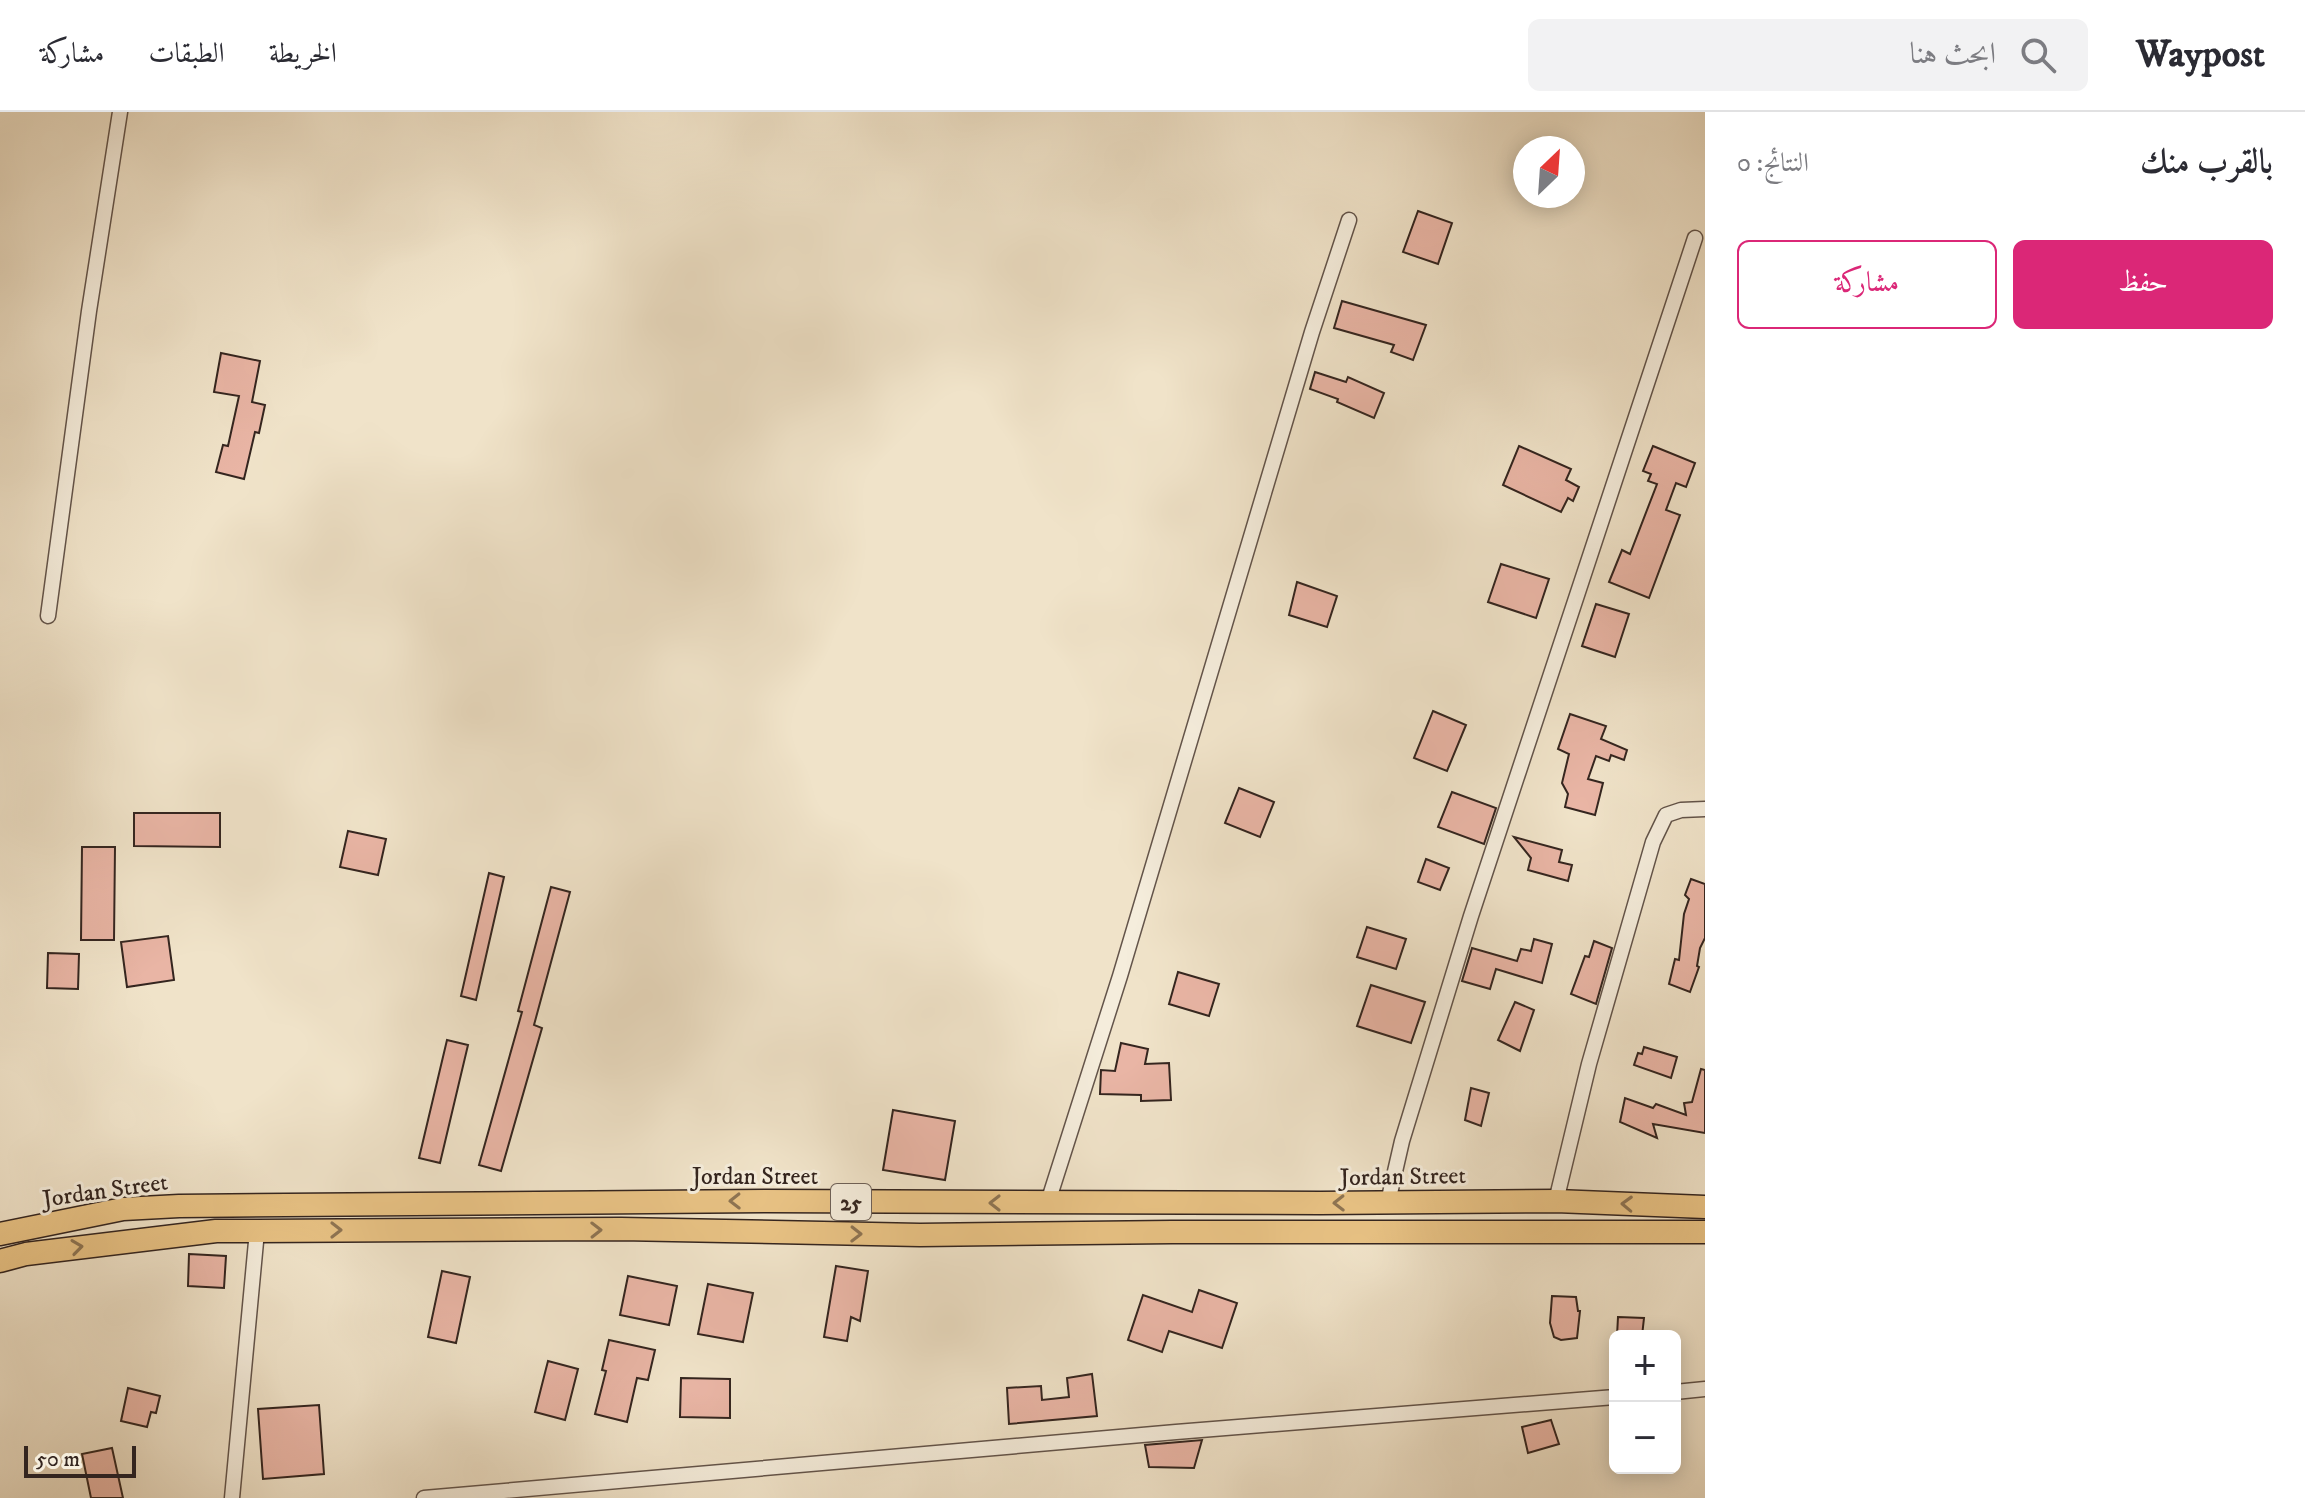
<!DOCTYPE html>
<html lang="ar">
<meta charset="utf-8">
<style>
body{margin:0;font-family:"IM FELL DW Pica",Amiri,serif;background:#f2f2f3;color:#2b2b33;direction:rtl}
.controls{position:absolute;right:24px;bottom:24px;display:grid;overflow:hidden;border-radius:12px;box-shadow:0 4px 20px #0003}
.controls button{width:72px;height:72px;display:grid;place-items:center;padding:0;border:0;border-bottom:2px solid #e1e1e2;background:#fff;color:#2b2b33;font:40px sans-serif}
.compass{position:absolute;left:1513px;top:24px;width:72px;height:72px;border-radius:50%;background:#fff;box-shadow:0 4px 20px #0003;rotate:25deg}
.scale{position:absolute;left:24px;bottom:20px;width:112px;box-sizing:border-box;padding-left:8px;border:4px solid #34251f;border-top:0;font-size:22px;line-height:28px;white-space:nowrap;color:#34251f;-webkit-text-stroke:6px #f5eddc;paint-order:stroke}
.list{margin:0;padding:0;list-style:none}
h2{display:flex;justify-content:space-between;align-items:center;height:104px;margin:0;padding:0 32px;font-size:34px}
h2 small{font-size:26px;font-weight:400;color:#7c7c81}
.actions{display:flex;gap:16px;padding:24px 32px}
.actions a{flex:1;padding:18px 0;border:2px solid #db2777;border-radius:12px;text-align:center;font-size:28px;color:#db2777}
.actions .main{background:#db2777;color:#fff}
.icon{flex:none;width:44px;height:44px;fill:none;stroke:currentColor;stroke-width:2;stroke-linecap:round;stroke-linejoin:round}
.map{position:relative;flex:none;width:1705px;height:1386px;overflow:hidden;direction:ltr}
header{display:flex;align-items:center;gap:48px;box-sizing:border-box;height:112px;padding:0 40px;background:#fff;border-bottom:2px solid #e1e1e2}
header strong{font-size:38px}
nav{display:flex;gap:44px;margin-inline-start:auto;font-size:28px}
.search{width:560px;height:72px;background:#f2f2f3;display:flex;align-items:center;gap:20px;box-sizing:border-box;padding:0 28px;border-radius:12px;color:#7c7c81;font-size:30px}
main{display:flex}
aside{flex:1;background:#fff}
.map>svg:first-child{display:block}
</style>
<header>
<strong>Waypost</strong>
<div class="search"><svg class="icon" aria-label="search" viewBox="0 0 24 24"><circle cx="10" cy="10" r="6"/><path d="M15 15l6 6"/></svg>ابحث هنا</div>
<nav><a>الخريطة</a><a>الطبقات</a><a>مشاركة</a></nav>
</header>
<main>
<aside>
<h2>بالقرب منك<small>النتائج: 0</small></h2>
<ul class="list">
</ul>
<div class="actions"><a class="main">حفظ</a><a>مشاركة</a></div>
</aside>
<div class="map">
<svg width="1705" height="1386" viewBox="0 0 1705 1386">
<rect width="100%" height="100%" fill="#f0e3c9"/>
<filter id="stains"><feTurbulence type="fractalNoise" baseFrequency=".0025" numOctaves="4"/><feColorMatrix values="0 0 0 0 .2 0 0 0 0 .09 0 0 0 0 .02 0 0 0 .5 -.17"/></filter>
<radialGradient id="worn" r=".72"><stop offset=".6" stop-color="#630" stop-opacity="0"/><stop offset="1" stop-color="#630" stop-opacity=".3"/></radialGradient>
<g fill="#e9b5a5" stroke="#34251f" stroke-width="2">
<polygon points="1418,99 1452,111 1438,152 1403,140"/>
<polygon points="1342,189 1426,213 1413,248 1391,240 1394,233 1334,216"/>
<polygon points="221,241 260,249 252,290 265,293 259,321 255,320 244,367 216,360 223,333 228,334 239,284 214,280"/>
<polygon points="1315,260 1346,270 1348,265 1384,281 1374,306 1337,290 1338,287 1310,277"/>
<polygon points="1519,334 1571,357 1566,368 1579,375 1573,389 1568,386 1561,400 1503,373"/>
<polygon points="1653,334 1695,351 1686,375 1676,371 1666,398 1680,403 1649,486 1609,470 1622,438 1630,442 1657,372 1648,369 1651,362 1643,359"/>
<polygon points="1501,452 1549,467 1536,506 1488,490"/>
<polygon points="1297,470 1337,484 1327,515 1289,503"/>
<polygon points="1596,492 1629,502 1615,545 1582,534"/>
<polygon points="1433,599 1466,613 1447,659 1414,646"/>
<polygon points="1570,602 1606,614 1601,627 1627,638 1624,648 1611,643 1609,649 1596,644 1588,667 1603,671 1595,703 1565,695 1568,682 1562,671 1569,642 1558,637"/>
<polygon points="1239,676 1274,690 1260,725 1225,711"/>
<polygon points="1452,680 1496,696 1484,732 1438,715"/>
<polygon points="134,701 220,701 220,735 134,734"/>
<polygon points="348,719 386,727 378,763 340,755"/>
<polygon points="1514,725 1562,738 1559,750 1572,753 1568,769 1528,758 1531,746"/>
<polygon points="82,735 115,735 114,828 81,828"/>
<polygon points="1426,747 1449,756 1440,778 1418,770"/>
<polygon points="489,761 504,765 476,888 461,884"/>
<polygon points="1691,767 1705,772 1705,826 1700,836 1697,854 1699,855 1690,880 1669,872 1675,847 1679,848 1684,802 1689,787 1685,783"/>
<polygon points="551,775 570,780 534,913 542,916 501,1059 479,1053 522,900 518,899"/>
<polygon points="1367,815 1406,827 1396,857 1357,845"/>
<polygon points="168,824 174,868 127,875 121,830"/>
<polygon points="1534,827 1552,832 1542,871 1496,857 1490,877 1462,869 1472,836 1517,849 1521,837 1531,839"/>
<polygon points="1594,829 1612,836 1596,892 1571,882 1585,844 1589,845"/>
<polygon points="48,841 79,842 78,877 47,876"/>
<polygon points="1178,860 1219,872 1209,904 1169,892"/>
<polygon points="1371,873 1425,890 1411,931 1357,914"/>
<polygon points="1515,890 1534,898 1520,939 1498,928"/>
<polygon points="447,928 468,933 440,1051 419,1046"/>
<polygon points="1121,931 1148,937 1145,952 1169,951 1171,988 1141,989 1141,983 1100,982 1101,958 1115,959"/>
<polygon points="1644,935 1677,945 1671,966 1634,953 1638,941 1642,942"/>
<polygon points="1701,957 1705,958 1705,1021 1653,1012 1657,1026 1620,1010 1625,986 1653,996 1656,992 1686,1003 1684,991 1692,990"/>
<polygon points="1471,976 1489,981 1481,1014 1465,1008"/>
<polygon points="893,998 955,1009 945,1068 883,1058"/>
<polygon points="189,1142 226,1144 224,1176 188,1174"/>
<polygon points="836,1154 868,1159 860,1209 851,1205 847,1229 824,1225"/>
<polygon points="442,1159 470,1165 456,1231 428,1225"/>
<polygon points="628,1164 677,1174 669,1213 620,1203"/>
<polygon points="708,1172 753,1181 743,1230 698,1222"/>
<polygon points="1199,1178 1237,1191 1222,1236 1169,1219 1162,1240 1128,1228 1143,1183 1192,1200"/>
<polygon points="1552,1184 1576,1185 1578,1199 1580,1199 1577,1226 1561,1228 1554,1225 1550,1211"/>
<polygon points="1618,1205 1644,1206 1642,1224 1617,1224"/>
<polygon points="609,1228 655,1238 648,1268 637,1266 627,1310 595,1302 606,1259 602,1258"/>
<polygon points="548,1249 578,1257 565,1308 535,1300"/>
<polygon points="1092,1262 1097,1304 1009,1312 1007,1276 1041,1274 1042,1288 1069,1285 1067,1266"/>
<polygon points="681,1266 730,1267 730,1306 680,1305"/>
<polygon points="128,1276 160,1284 156,1301 151,1300 147,1315 121,1309"/>
<polygon points="319,1293 324,1362 263,1367 258,1297"/>
<polygon points="1551,1308 1559,1332 1528,1341 1522,1315"/>
<polygon points="1202,1328 1194,1356 1149,1355 1145,1333"/>
<polygon points="112,1336 123,1386 91,1386 82,1342"/>
</g>
<g fill="none" stroke-linecap="round" stroke-linejoin="round">
<g stroke="#63544a" stroke-width="17">
<g id="minor">
<polyline points="48,504 89,199 120,0"/>
<polyline points="1556,1089 1589,952 1653,730 1666,703 1681,698 1705,697"/>
<polyline points="1048,1090 1120,864 1312,220 1349,108"/>
<polyline points="1388,1090 1402,1029 1471,804 1695,126"/>
<polyline points="1675,1280 1705,1277"/>
<polyline points="232,1386 257,1119"/>
<polyline points="424,1386 1176,1320 1615,1285"/>
</g>
</g>
<g stroke="#34251f" stroke-width="25">
<g id="trunk">
<polyline points="0,1122 123,1097 179,1094 767,1089 1320,1091 1556,1089 1705,1095"/>
<polyline points="0,1149 26,1142 216,1119 257,1119 621,1117 920,1123 1172,1120 1705,1120"/>
</g>
</g>
<use href="#minor" stroke="#f5eddc" stroke-width="14"/>
<use href="#trunk" stroke="#e8c284" stroke-width="22"/>
</g>
<defs><path id="oneway-chevron" d="M-2-3.5L2.5 0L-2 3.5" fill="none" stroke-width="1.6" stroke-linecap="round" stroke-linejoin="round" transform="scale(2)"/></defs>
<g stroke="#8e7452">
<use href="#oneway-chevron" transform="translate(735 1089) rotate(179)"/>
<use href="#oneway-chevron" transform="translate(995 1091) rotate(180)"/>
<use href="#oneway-chevron" transform="translate(1339 1091) rotate(179)"/>
<use href="#oneway-chevron" transform="translate(1627 1092) rotate(-178)"/>
<use href="#oneway-chevron" transform="translate(336 1118)"/>
<use href="#oneway-chevron" transform="translate(596 1118) rotate(-1)"/>
<use href="#oneway-chevron" transform="translate(856 1122) rotate(1)"/>
<use href="#oneway-chevron" transform="translate(77 1135) rotate(-8)"/>
</g>
<g text-anchor="middle" stroke-width="6" stroke-linejoin="round" paint-order="stroke">
<rect fill="#f5eddc" stroke="#6e6158" stroke-width="2" x="831" y="1072" width="40" height="36" rx="6"/>
<g font-size="22" font-weight="bold" fill="#34251f">
<text x="851" y="1098">25</text>
</g>
<g font-size="24" fill="#34251f" stroke="#f5eddc">
<text x="755" y="1072">Jordan Street</text>
<text transform="translate(1403 1064) rotate(-1)" y="8">Jordan Street</text>
<text transform="translate(105 1078) rotate(-8)" y="8">Jordan Street</text>
</g>
</g>
<rect width="100%" height="100%" filter="url(#stains)"/>
<rect width="100%" height="100%" fill="url(#worn)"/>
</svg>
<div class="controls">
<button>+</button>
<button>−</button>
</div>
<svg class="compass" viewBox="-18 -18 36 36"><path d="M0-13l5 13h-10z" fill="#e53935"/><path d="M0 13l5-13h-10z" fill="#7c7c81"/></svg>
<div class="scale">50 m</div>
</div>
</main>
